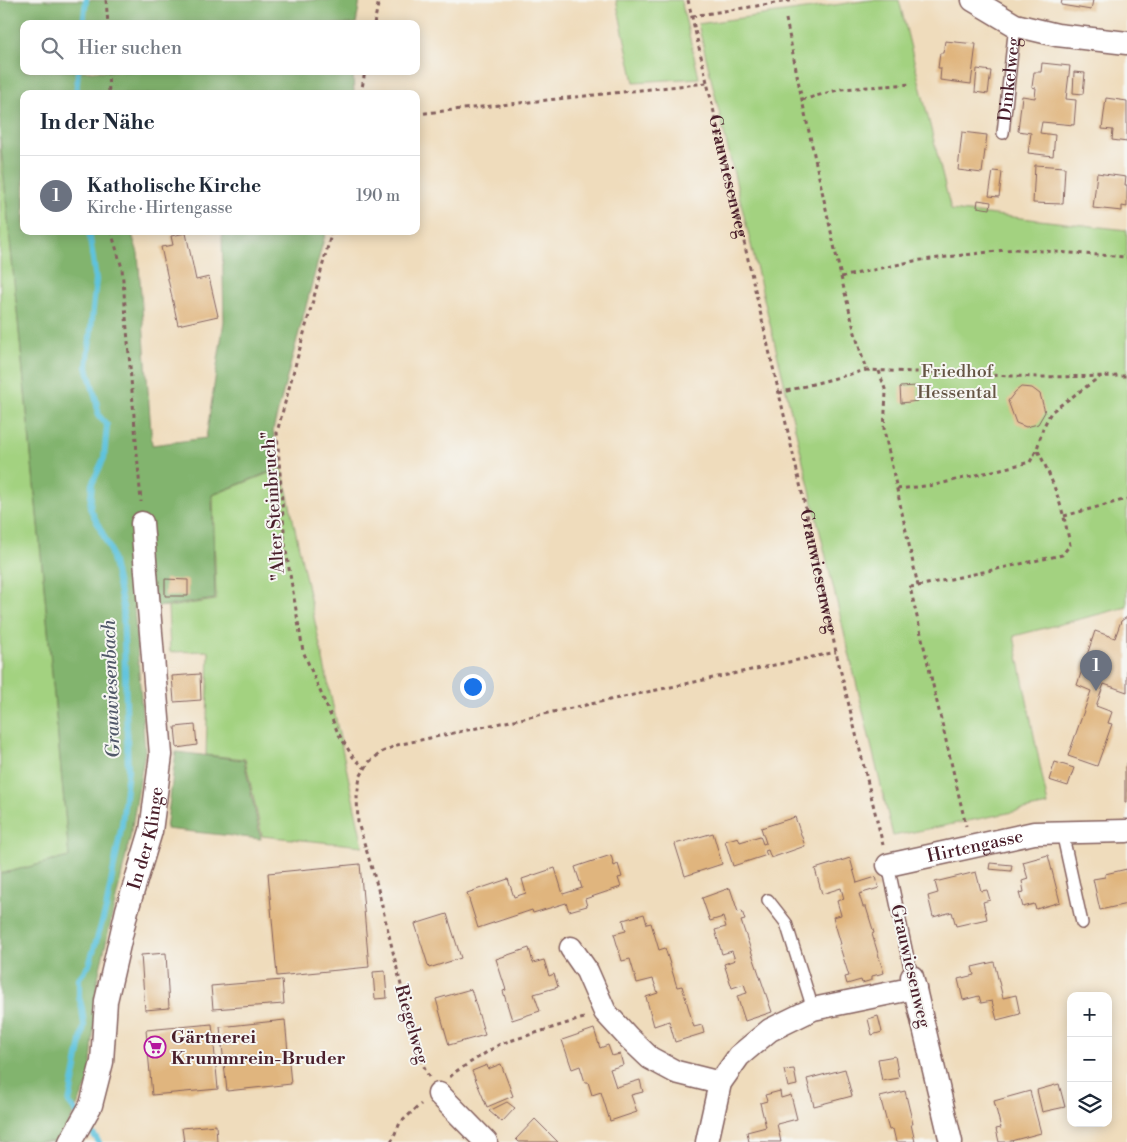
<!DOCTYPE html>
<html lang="de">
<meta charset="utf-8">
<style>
body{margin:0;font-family:"Libre Bodoni",serif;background:#f6f6f7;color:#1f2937}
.controls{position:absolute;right:15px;bottom:15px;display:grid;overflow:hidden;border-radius:10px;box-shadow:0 2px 12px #0003}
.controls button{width:45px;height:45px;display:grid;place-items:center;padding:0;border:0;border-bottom:1px solid #e0e1e3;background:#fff;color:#1f2937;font:25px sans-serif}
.you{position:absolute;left:472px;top:686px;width:18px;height:18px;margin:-12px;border:4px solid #fff;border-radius:50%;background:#1a73e8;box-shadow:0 0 0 8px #1a73e833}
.badge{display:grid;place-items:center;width:32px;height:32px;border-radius:50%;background:#0b8043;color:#fff;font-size:16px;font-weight:700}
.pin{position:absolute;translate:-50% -41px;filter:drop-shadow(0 1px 2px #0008)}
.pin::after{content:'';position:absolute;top:26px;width:18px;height:15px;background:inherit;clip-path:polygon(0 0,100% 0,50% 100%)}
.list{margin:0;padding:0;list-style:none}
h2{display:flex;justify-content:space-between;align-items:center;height:65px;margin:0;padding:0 20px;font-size:21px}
h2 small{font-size:16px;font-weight:400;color:#747a83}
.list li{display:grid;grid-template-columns:32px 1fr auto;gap:15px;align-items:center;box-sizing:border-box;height:80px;padding:0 20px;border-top:1px solid #e0e1e3}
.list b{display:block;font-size:19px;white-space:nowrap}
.list p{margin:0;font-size:16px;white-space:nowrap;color:#747a83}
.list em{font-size:16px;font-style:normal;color:#747a83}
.icon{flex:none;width:28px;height:28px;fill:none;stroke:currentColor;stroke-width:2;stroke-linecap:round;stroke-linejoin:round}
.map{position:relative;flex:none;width:1127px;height:1142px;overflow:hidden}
.search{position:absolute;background:#fff;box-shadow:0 2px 12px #0003;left:20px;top:20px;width:400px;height:55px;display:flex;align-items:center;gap:12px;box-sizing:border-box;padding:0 18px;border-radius:10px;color:#747a83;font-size:19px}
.panel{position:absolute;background:#fff;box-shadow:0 2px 12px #0003;left:20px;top:90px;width:400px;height:145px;border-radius:10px}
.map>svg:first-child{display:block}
</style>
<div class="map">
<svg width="1127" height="1142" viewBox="0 0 1127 1142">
<rect width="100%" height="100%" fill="#f6f6f2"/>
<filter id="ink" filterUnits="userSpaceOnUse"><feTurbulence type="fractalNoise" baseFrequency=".02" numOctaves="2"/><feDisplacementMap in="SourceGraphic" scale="10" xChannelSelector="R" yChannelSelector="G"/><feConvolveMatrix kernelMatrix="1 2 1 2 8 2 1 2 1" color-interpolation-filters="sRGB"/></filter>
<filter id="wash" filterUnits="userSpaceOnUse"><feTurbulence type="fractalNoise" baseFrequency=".0096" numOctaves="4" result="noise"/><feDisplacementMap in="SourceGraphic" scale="20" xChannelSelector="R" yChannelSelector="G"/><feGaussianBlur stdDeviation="1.12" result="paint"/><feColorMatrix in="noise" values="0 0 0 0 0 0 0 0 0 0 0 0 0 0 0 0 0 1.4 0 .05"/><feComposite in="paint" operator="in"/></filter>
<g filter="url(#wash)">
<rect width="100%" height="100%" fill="#efdcbc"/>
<g fill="#a3d280" stroke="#767856">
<polygon points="616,0 681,0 699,78 634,82"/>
<polygon points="870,0 899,0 951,210 1127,230 1127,607 1014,636 1048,805 893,836 698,24"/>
<polygon points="0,138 43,575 69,857 0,874"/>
<polygon points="282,468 363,846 262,836 245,759 206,755 209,651 170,652 168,607 216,600 213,495"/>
</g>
<g fill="#82b46e" stroke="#666a4c">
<polygon points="0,0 360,0 356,24 24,24 24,71 353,71 354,94 24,94 24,231 131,231 138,253 152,445 206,438 224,321 222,231 326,231 273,430 282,467 212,495 215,599 168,606 134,608 145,751 130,838 97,982 90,1079 60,1142 0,1142 0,874 69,857 43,575 0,138"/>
<polygon points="176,752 244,760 261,839 166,829"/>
</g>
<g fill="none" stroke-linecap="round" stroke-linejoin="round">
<g stroke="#5fc3dd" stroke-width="6">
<polyline points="83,24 86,0"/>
<polyline points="76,94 78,71"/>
<polyline points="80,1117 69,1103 84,1026 82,1008 79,997 79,978 89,965 106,909 122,824 128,770 123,607 110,549 90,508 92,484 104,458 107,425 99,416 96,400 87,367 96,280 89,231"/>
<polyline points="86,1125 99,1142"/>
</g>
</g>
<g id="blocks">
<g fill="#e0b57e">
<polygon points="1062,0 1093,0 1091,10 1061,5"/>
<polygon points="945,41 976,44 971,84 940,80 941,68 938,68 940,53 943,53"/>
<polygon points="1042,63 1070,66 1066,99 1076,100 1074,125 1042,122 1040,133 1055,135 1053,156 1028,153 1031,133 1018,131 1022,96 1035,98 1036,88 1032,87 1034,72 1041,72"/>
<polygon points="977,69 991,71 988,94 975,92"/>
<polygon points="1074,72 1085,73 1083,94 1073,93"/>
<polygon points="1106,98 1127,101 1127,142 1112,140 1113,130 1102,129"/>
<polygon points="962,132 987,135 982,173 958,170"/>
<polygon points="1035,165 1065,167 1063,204 1033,203"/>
<polygon points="993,171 1002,172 999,197 989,196"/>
<polygon points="1097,173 1126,177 1125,185 1127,185 1127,207 1122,206 1122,211 1093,208"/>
<polygon points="978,200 991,202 990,209 977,207"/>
<polygon points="186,233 196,280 209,277 218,316 178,325 161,247 173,245 171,236"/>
<polygon points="917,386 918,401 901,403 900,387"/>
<polygon points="1021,387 1032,388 1040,394 1045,412 1038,424 1026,427 1016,423 1008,401 1015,392"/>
<polygon points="165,579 188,580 188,596 165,596"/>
<polygon points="1127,617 1127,692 1104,684 1096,706 1112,712 1108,723 1112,724 1097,766 1068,756 1091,691 1077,685 1095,631 1115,638 1121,621"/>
<polygon points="200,674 201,700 174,702 172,676"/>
<polygon points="195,725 197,745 177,748 175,727"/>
<polygon points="1055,762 1074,768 1068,786 1049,780"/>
<polygon points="1127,763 1127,802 1125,802 1125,767"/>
<polygon points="795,817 805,846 771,858 768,850 765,851 767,855 733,866 725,841 738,837 740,842 760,836 763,844 766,843 761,828"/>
<polygon points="713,833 722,864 685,876 675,844"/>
<polygon points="611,855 614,866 618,864 622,877 618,878 621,887 585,899 587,906 569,911 566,903 533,913 532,910 478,928 467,893 508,879 514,897 526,893 522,879 555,868 563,894 582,888 575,867"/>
<polygon points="1048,855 1060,902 1036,909 1034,904 1023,907 1019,893 1024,892 1022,881 1028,879 1023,862"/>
<polygon points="850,858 857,883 876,877 879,888 859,894 863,907 866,907 874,933 872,934 884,973 872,976 872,980 862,983 861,980 847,984 845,977 849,976 839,944 841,944 833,917 841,915 837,901 844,899 841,888 822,894 815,869"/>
<polygon points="990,863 1012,865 1011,871 989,869"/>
<polygon points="360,864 369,967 277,976 268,873"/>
<polygon points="1127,869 1127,904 1100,910 1093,879 1105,877 1105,874"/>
<polygon points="976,872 981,891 987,890 990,900 983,902 987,919 956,926 952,912 933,917 928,896 938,893 935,882"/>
<polygon points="730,888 738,912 742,911 745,920 741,921 772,1012 745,1021 737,996 747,993 744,984 732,988 724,964 735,960 732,951 722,954 715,930 726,927 723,917 710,921 702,898"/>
<polygon points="447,914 461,958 429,968 415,924"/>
<polygon points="644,914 647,924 651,923 659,950 665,948 677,987 682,986 694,1027 702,1025 704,1033 675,1042 669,1021 654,1026 646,997 658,993 653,979 637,983 630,959 622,961 614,934 626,931 623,920"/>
<polygon points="529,948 533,963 544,960 549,976 554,974 558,987 534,994 540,1011 512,1020 503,991 506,990 496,959"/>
<polygon points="166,953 169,1008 145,1010 141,955"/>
<polygon points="994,962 1003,998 1016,995 1020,1014 997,1020 992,1001 981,1003 979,996 963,1000 958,979 974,975 972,967"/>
<polygon points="385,971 387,998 375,999 373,972"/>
<polygon points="282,980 284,1004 213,1009 211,986"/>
<polygon points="471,989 485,1035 449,1045 436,999"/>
<polygon points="878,1016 882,1032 872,1035 868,1019"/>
<polygon points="285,1020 291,1084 227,1091 220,1027"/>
<polygon points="212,1024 218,1089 152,1095 146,1030"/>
<polygon points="594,1029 600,1048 608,1045 612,1056 620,1054 623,1065 610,1069 616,1087 640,1080 643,1092 631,1095 637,1112 610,1121 601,1092 592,1095 588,1082 585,1082 580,1066 572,1069 562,1040"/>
<polygon points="895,1056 899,1078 882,1081 878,1059"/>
<polygon points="501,1064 513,1096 487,1107 472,1071 487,1065 488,1069"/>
<polygon points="794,1069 797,1085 788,1087 784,1070"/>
<polygon points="845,1069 852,1096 814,1106 807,1079"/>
<polygon points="1059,1084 1065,1107 1042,1112 1037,1090"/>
<polygon points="780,1091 781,1098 791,1095 797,1119 777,1124 781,1142 749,1142 747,1132 766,1127 760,1103 767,1101 765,1095"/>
<polygon points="905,1091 913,1124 911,1124 915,1142 896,1142 893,1129 889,1130 880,1097"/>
<polygon points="1030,1091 1041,1133 1007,1142 999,1142 996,1129 1001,1128 994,1101"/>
<polygon points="507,1102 515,1108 502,1122 489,1111"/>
<polygon points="535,1119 558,1142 519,1142 516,1139"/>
<polygon points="216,1125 217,1142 184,1142 182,1128"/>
</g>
</g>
</g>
<g filter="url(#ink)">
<use href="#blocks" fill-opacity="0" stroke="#84615e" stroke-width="1"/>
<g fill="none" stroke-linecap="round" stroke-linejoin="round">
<g stroke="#84615e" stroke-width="14">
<g id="service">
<path id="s2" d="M1003,133L1015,25"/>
<polyline points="1062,832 1082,923"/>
<polyline points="888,865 912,977"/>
<polyline points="768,900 786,923 813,1009"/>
</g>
</g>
<g stroke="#84615e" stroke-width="25">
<g id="minor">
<polyline points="973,0 1015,25 1057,35 1127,43"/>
<path id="s3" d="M888,865L1034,833L1127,831"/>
<polyline points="571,948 587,971 605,1012 628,1037 650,1058 676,1072 720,1083"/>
<polyline points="912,977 951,1142"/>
<polyline points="439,1094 486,1142"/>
<path id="s4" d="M70,1142L91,1105L102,1062L106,1001L127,910L151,831L161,755L142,523"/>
<polyline points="707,1142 720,1083 739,1056 770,1030 813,1009 915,988"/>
</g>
</g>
<g stroke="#84615e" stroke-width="3" stroke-dasharray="4 4" stroke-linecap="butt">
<polyline points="106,0 108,24"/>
<path id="s1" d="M688,0L809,523L836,652L883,845"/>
<polyline points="692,16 795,0"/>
<polyline points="786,19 802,100 841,277 914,261 1014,249 1127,257"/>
<polyline points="374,24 379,0"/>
<polyline points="108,71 109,94"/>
<polyline points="361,94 365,71"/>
<polyline points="802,100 841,89 912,84"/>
<polyline points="416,114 707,83"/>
<polyline points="111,231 122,268 141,502"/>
<polyline points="332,231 277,432 285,545 303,651 338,733 353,757 365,768"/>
<polyline points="841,277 855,333 866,370 1037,377 1127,376"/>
<polyline points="879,371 886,392 884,430 918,586 910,587 966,826"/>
<polyline points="779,393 866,370"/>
<polyline points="897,489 935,485 1030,462 1037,449"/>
<polyline points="1064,516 1127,499"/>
<path d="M918,586L1062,555L1070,545C1064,511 1053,479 1037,449L1043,428L1051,412L1101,376"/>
<polyline points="429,1077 417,1052 377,885 358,823 357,796 360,777 369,762 382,752 397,745 836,652"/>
<polyline points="450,1077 455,1072 500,1044 584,1018"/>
<polyline points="391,1142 400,1123 421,1104"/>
</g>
<use href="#service" stroke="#fff" stroke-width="11"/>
<use href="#minor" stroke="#fff" stroke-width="22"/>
</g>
</g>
<defs>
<g id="supermarket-ring" transform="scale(1.125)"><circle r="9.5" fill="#f6f6f2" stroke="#b5179e" stroke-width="1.5"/><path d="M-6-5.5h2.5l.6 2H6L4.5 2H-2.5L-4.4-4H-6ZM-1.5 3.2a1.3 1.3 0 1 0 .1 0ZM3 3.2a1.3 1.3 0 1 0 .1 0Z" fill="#b5179e"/></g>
</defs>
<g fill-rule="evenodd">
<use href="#supermarket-ring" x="155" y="1047"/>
</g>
<g text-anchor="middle" stroke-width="4" stroke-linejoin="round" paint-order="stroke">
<g font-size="18" fill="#4a1f2b" stroke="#f6f6f2">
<text dy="6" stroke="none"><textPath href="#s2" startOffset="54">Dinkelweg</textPath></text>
<text dy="6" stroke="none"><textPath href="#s1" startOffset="181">Grauwiesenweg</textPath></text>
<text transform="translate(273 506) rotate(-94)" y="6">"Alter Steinbruch"</text>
<text dy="6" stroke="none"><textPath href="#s1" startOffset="586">Grauwiesenweg</textPath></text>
<text dy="6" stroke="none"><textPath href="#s4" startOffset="316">In der Klinge</textPath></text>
<text dy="6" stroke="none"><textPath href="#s3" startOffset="89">Hirtengasse</textPath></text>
<text transform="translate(911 966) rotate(77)" y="6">Grauwiesenweg</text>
<text transform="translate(412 1024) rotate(74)" y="6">Riegelweg</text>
</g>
<g font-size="18" fill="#655544" stroke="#f6f6f2">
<text x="957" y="377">Friedhof<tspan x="957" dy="21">Hessental</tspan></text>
</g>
<g font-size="18" font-weight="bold" fill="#4a1f2b" stroke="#f6f6f2" text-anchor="start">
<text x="171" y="1043">Gärtnerei<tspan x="171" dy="21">Krummrein-Bruder</tspan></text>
</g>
<g font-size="19" font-style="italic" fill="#515869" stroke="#f6f6f2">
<text transform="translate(110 689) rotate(-92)" y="7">Grauwiesenbach</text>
</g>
</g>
</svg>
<div class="controls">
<button>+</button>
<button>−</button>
<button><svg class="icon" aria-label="layers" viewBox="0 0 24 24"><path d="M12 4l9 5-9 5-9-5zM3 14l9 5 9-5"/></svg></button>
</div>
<div class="you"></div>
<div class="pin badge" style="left:1096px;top:691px;background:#6b7280">1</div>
<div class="search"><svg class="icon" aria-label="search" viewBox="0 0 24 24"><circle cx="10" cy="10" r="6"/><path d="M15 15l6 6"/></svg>Hier suchen</div>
<section class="panel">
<h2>In der Nähe<small></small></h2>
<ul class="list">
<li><span class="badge" style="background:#6b7280">1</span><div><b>Katholische Kirche</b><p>Kirche · Hirtengasse</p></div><em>190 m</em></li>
</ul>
</section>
</div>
